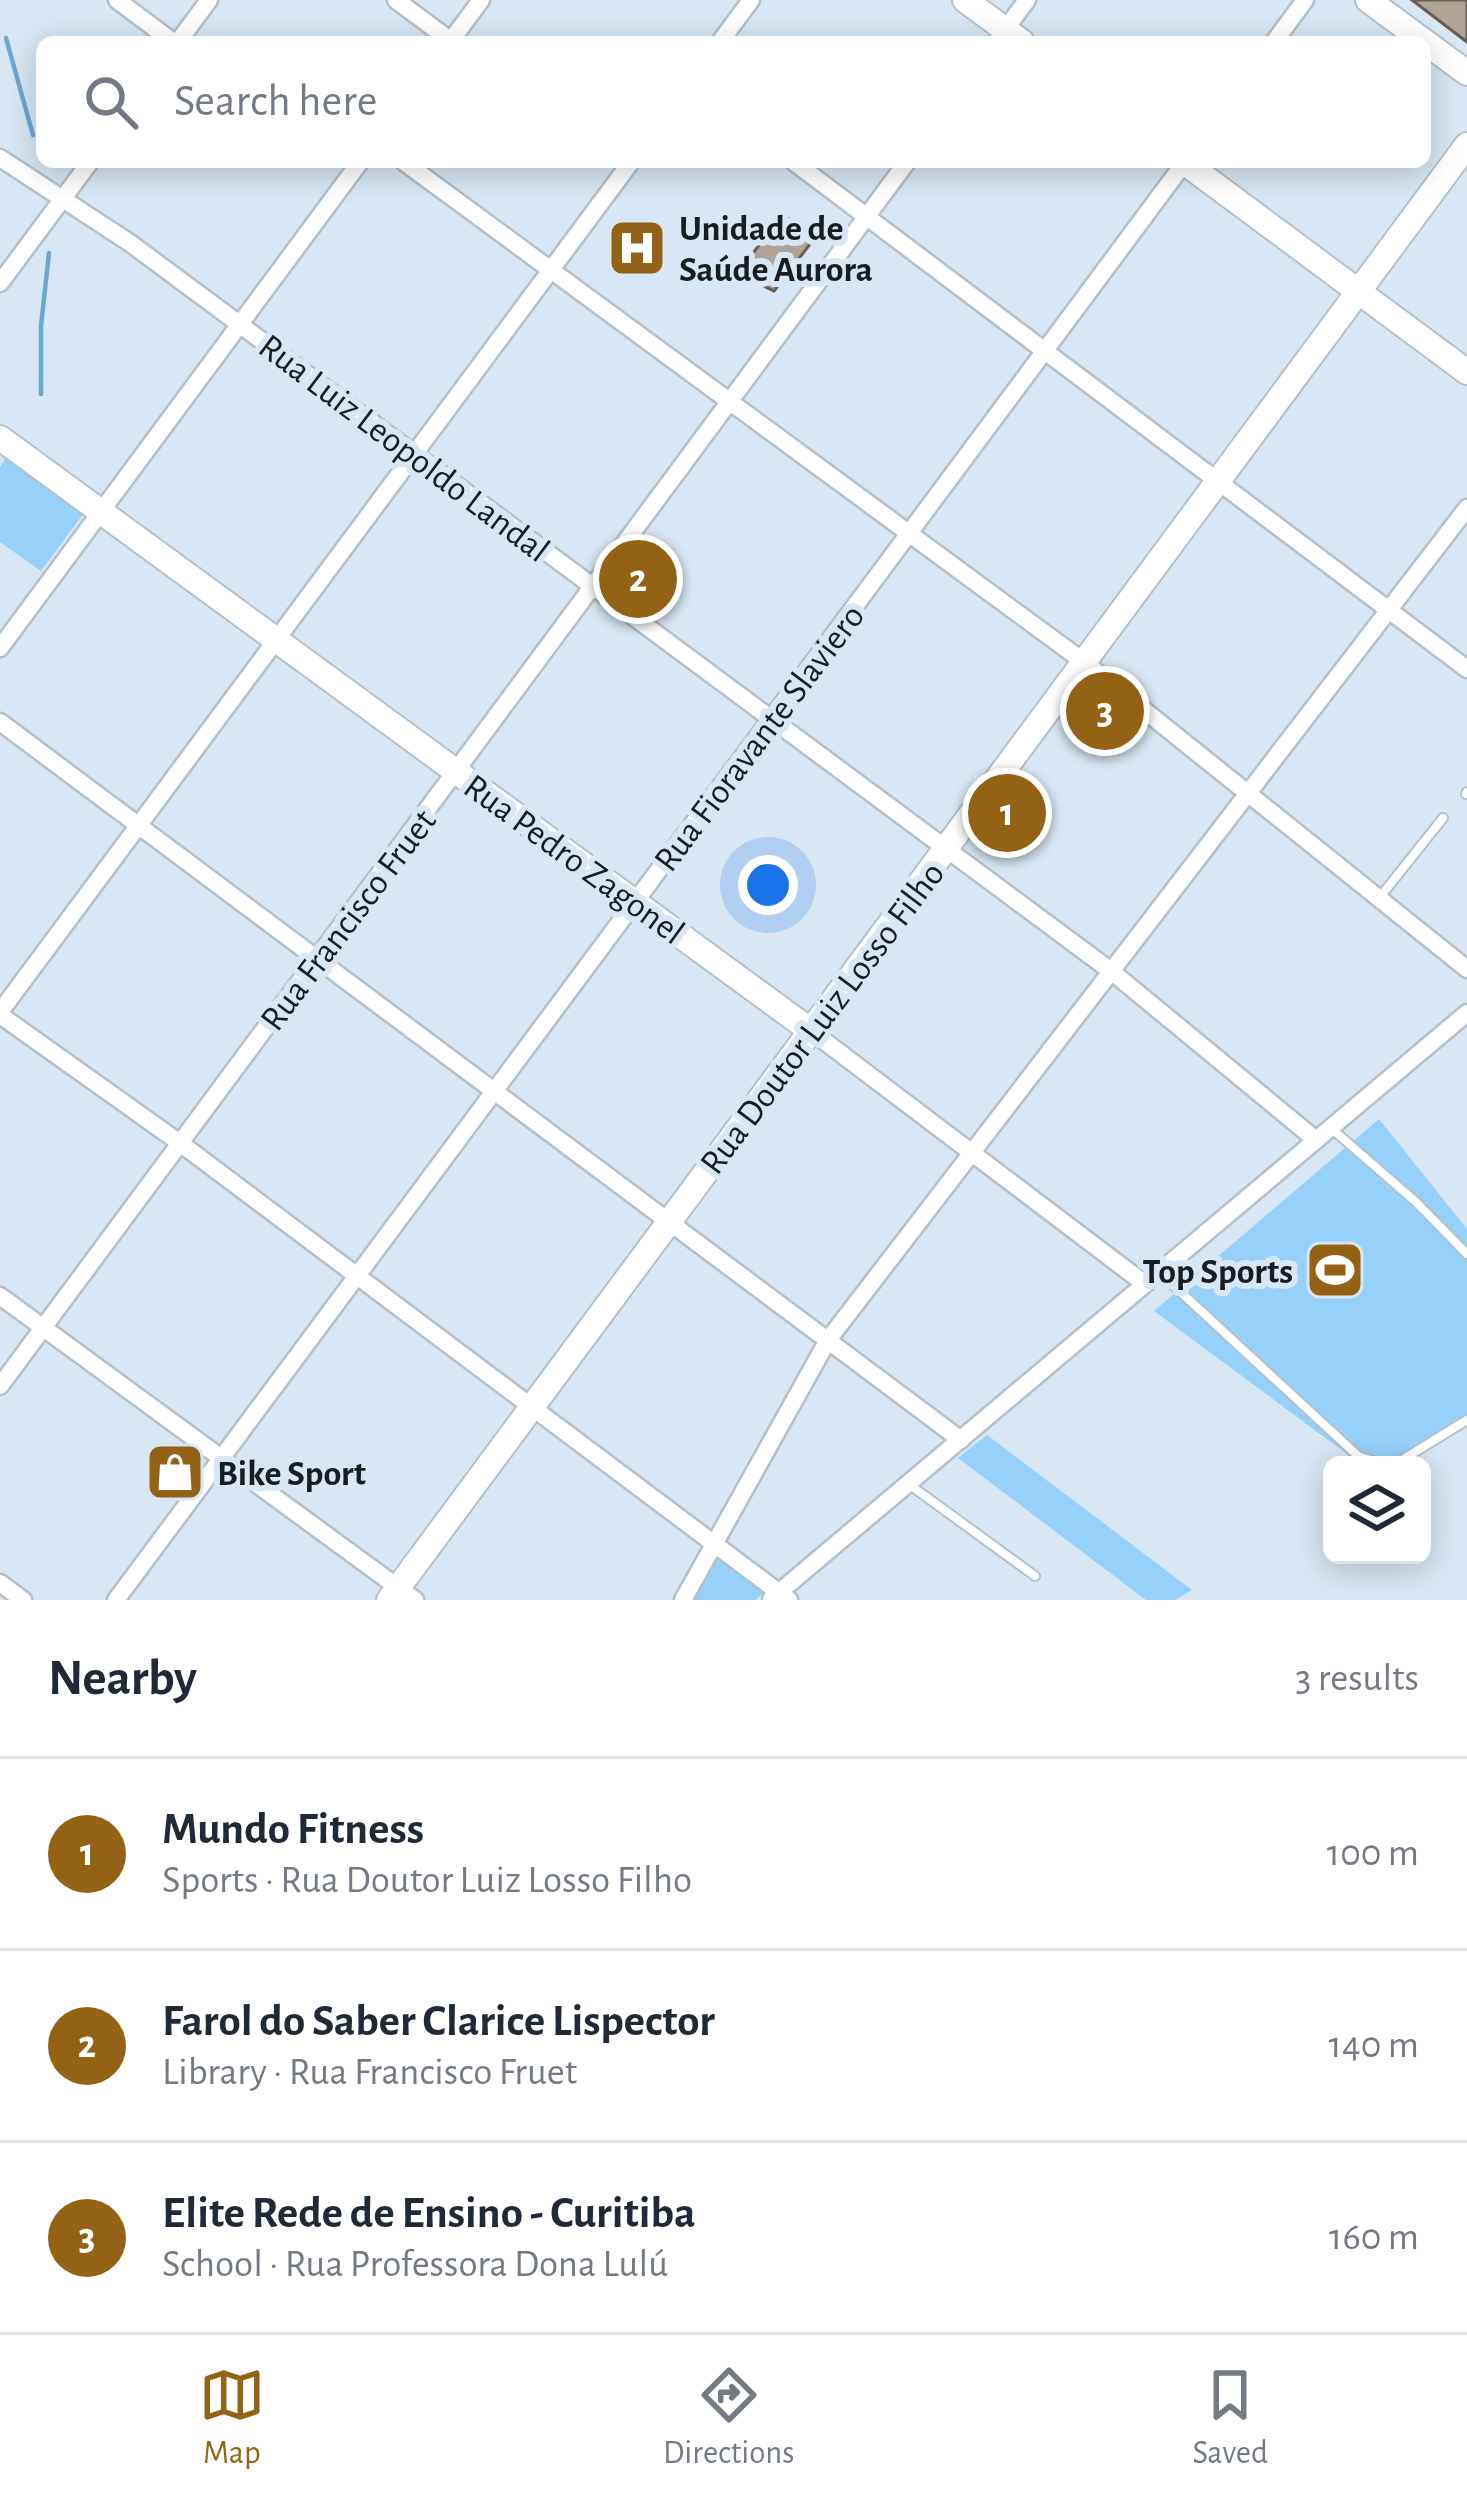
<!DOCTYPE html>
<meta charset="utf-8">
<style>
body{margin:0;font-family:"Alegreya Sans",sans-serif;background:#f2f2f3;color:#1f2937}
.controls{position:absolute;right:36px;bottom:36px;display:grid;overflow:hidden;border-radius:18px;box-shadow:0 6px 30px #0003}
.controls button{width:108px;height:108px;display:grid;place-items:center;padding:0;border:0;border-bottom:3px solid #e0e1e3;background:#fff;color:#1f2937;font:60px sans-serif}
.you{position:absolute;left:768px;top:885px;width:42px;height:42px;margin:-30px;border:9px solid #fff;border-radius:50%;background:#1a73e8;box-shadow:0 0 0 18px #1a73e833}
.badge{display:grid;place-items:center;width:78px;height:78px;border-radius:50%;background:#946214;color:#fff;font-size:39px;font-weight:700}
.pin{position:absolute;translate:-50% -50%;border:6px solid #fff;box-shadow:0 3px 12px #0006}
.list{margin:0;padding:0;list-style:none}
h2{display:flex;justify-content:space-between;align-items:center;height:156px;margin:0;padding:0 48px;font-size:51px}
h2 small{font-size:39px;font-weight:400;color:#747a83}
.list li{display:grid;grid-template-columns:78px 1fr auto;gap:36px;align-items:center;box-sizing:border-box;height:192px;padding:0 48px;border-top:3px solid #e0e1e3}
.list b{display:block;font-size:45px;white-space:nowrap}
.list p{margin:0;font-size:39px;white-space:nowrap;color:#747a83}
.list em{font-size:39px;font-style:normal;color:#747a83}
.icon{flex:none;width:66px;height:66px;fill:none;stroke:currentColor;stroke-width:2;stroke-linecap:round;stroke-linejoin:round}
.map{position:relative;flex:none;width:1467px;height:1600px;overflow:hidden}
.search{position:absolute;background:#fff;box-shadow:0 6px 30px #0003;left:36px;right:36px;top:36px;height:132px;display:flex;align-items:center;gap:30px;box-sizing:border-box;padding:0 42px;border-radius:18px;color:#747a83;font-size:45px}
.sheet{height:732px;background:#fff}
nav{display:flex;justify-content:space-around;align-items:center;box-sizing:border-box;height:168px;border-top:3px solid #e0e1e3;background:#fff;font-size:33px;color:#747a83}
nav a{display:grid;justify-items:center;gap:6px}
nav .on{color:#946214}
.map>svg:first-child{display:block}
</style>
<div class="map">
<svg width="1467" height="1600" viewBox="0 0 1467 1600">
<rect width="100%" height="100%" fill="#d8e7f3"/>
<g fill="#96d1fc">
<polygon points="9,452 87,509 41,571 0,542 0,467"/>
<polygon points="1379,1119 1467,1229 1467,1425 1399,1465 1362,1465 1154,1311"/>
<polygon points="987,1435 1192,1590 1175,1600 1146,1600 958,1458"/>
<polygon points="717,1557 765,1592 755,1600 693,1600"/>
</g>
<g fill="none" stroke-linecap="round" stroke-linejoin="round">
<g stroke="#6ca7d2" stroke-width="4.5">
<polyline points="6,38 33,135"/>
<polyline points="41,394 41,326 49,253"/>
</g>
</g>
<g fill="#b0a497" stroke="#685e52" stroke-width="3">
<polygon points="1412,0 1467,0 1467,42"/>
<polygon points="782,215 817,235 774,291 756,282 741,269"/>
</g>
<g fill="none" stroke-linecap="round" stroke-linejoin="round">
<g stroke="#b1c0cb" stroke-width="12">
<g id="lane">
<polyline points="1466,794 1467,792"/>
<polyline points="1380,897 1443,818"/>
<polyline points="1332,1129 1416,1202 1467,1254"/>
<polyline points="1160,1273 1358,1456 1385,1465 1402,1460 1467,1420"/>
<polyline points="910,1485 1035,1576"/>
</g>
</g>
<g stroke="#b1c0cb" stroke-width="21">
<g id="street">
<polyline points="117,0 173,42"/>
<polyline points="396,0 451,41"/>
<polyline points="178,42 209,0"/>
<polyline points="450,42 481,0"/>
<polyline points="720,42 751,0"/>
<polyline points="996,42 1027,0"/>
<polyline points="1274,42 1305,0"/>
<polyline points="0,158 130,243 1111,971 1316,1140"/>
<polyline points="404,162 1084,662 1467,969"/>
<polyline points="794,162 1467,669"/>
<polyline points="0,283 90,162"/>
<polyline points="0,648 360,162"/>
<polyline points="0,722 961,1440"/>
<polyline points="0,1012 631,162"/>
<polyline points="0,1015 180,1143 789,1600"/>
<polyline points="811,1031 1145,1284"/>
<polyline points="0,1296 415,1600"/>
<polyline points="0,1386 907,162"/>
<polyline points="0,1583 23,1600"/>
<polyline points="771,1599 1467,1013"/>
<polyline points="116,1600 1185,162"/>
<polyline points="683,1600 828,1340 1467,508"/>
</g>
</g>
<g stroke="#b1c0cb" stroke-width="28">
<g id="secondary">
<polyline points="965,0 1022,42"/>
<polyline points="1368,0 1467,73"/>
<polyline points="1184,162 1467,372"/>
<polyline points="0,438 811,1031"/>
<polyline points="389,1600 1467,145"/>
</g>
</g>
<use href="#lane" stroke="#fff" stroke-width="8"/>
<use href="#street" stroke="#fff" stroke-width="16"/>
<use href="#secondary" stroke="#fff" stroke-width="24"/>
</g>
<defs>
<g id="hospital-square" transform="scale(3)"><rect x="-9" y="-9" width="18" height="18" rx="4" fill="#946214" stroke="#d8e7f3"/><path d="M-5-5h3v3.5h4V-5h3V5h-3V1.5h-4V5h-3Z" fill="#fff"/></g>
<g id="stadium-square" transform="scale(3)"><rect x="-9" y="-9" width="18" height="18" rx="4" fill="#946214" stroke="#d8e7f3"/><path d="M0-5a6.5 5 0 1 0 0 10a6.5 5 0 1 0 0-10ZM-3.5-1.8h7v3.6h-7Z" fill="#fff"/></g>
<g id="shop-square" transform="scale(3)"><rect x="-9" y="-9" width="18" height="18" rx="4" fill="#946214" stroke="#d8e7f3"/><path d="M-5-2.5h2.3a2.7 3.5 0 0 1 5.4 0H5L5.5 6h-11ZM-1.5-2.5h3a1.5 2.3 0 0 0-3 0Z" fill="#fff"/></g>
</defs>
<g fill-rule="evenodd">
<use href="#hospital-square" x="637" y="248"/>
<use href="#stadium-square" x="1335" y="1270"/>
<use href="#shop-square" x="175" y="1472"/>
</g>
<g text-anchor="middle" stroke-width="12" stroke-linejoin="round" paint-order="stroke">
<g font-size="36" font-weight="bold" fill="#181d22" stroke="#d8e7f3" text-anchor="start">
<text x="679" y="240">Unidade de<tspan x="679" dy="41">Saúde Aurora</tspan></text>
<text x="1293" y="1283" text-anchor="end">Top Sports</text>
<text x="217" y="1485">Bike Sport</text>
</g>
<g font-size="36" fill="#181d22" stroke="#d8e7f3">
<text transform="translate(405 447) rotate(37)" y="13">Rua Luiz Leopoldo Landal</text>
<text transform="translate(758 737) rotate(-53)" y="13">Rua Fioravante Slaviero</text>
<text transform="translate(575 858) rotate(36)" y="13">Rua Pedro Zagonel</text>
<text transform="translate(347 919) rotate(-53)" y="13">Rua Francisco Fruet</text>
<text transform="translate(821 1017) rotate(-53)" y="13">Rua Doutor Luiz Losso Filho</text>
</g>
</g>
</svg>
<div class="controls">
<button><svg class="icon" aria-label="layers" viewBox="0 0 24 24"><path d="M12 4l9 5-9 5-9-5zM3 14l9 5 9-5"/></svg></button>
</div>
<div class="you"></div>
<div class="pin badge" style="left:1007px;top:813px">1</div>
<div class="pin badge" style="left:638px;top:579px">2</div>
<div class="pin badge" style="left:1105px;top:711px">3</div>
<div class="search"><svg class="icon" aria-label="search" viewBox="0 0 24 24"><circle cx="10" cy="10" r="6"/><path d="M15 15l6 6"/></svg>Search here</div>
</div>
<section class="sheet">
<h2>Nearby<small>3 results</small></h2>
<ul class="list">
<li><span class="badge">1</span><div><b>Mundo Fitness</b><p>Sports · Rua Doutor Luiz Losso Filho</p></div><em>100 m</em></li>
<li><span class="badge">2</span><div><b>Farol do Saber Clarice Lispector</b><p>Library · Rua Francisco Fruet</p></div><em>140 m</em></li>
<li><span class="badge">3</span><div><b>Elite Rede de Ensino - Curitiba</b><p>School · Rua Professora Dona Lulú</p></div><em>160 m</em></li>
</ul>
</section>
<nav>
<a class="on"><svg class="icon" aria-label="map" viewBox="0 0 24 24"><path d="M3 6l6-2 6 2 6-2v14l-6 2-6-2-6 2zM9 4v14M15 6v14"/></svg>Map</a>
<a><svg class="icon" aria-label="directions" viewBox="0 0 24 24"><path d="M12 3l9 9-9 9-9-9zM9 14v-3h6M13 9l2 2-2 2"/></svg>Directions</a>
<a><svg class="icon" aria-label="saved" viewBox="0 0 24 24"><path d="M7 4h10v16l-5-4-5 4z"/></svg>Saved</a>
</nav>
